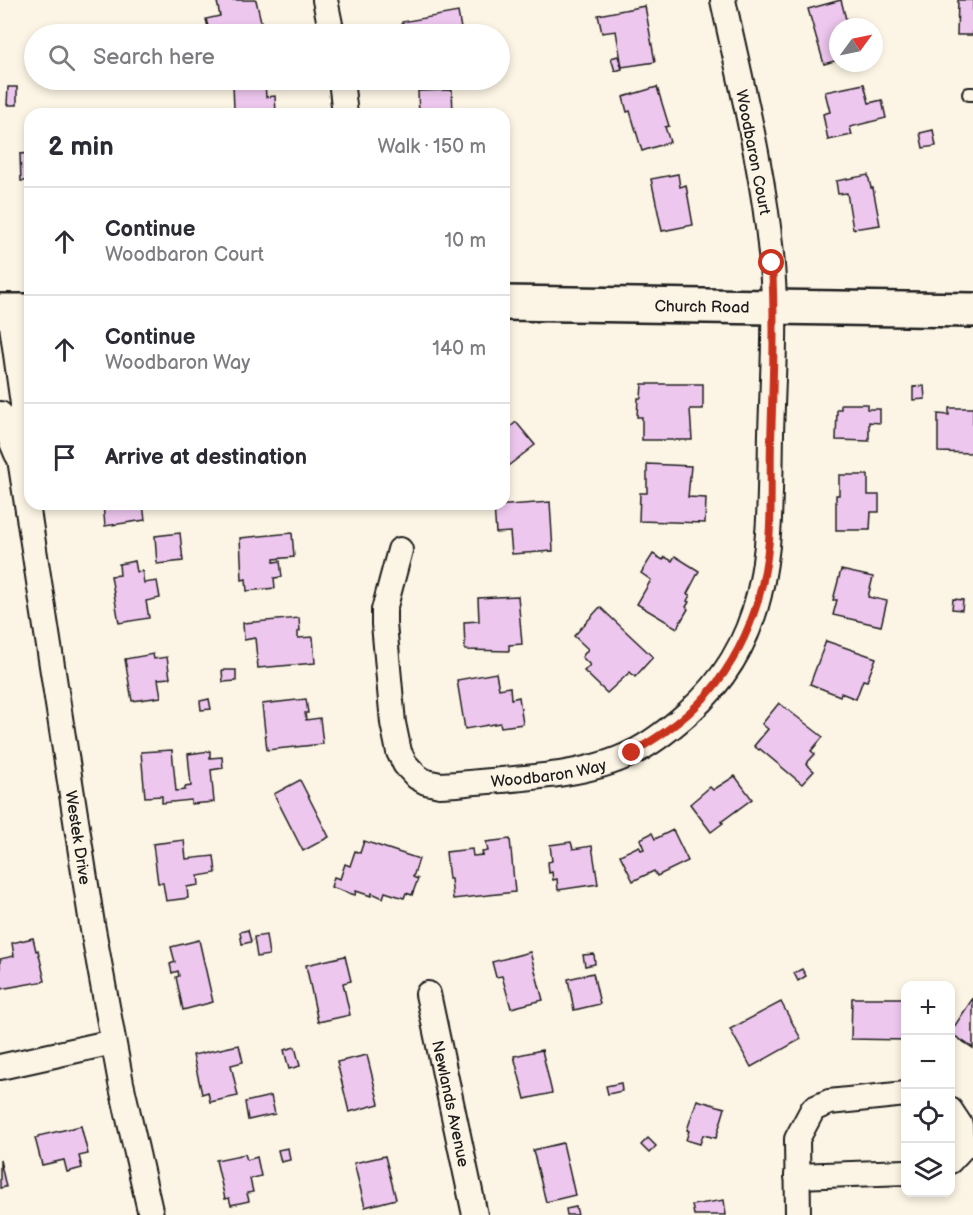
<!DOCTYPE html>
<meta charset="utf-8">
<style>
body{margin:0;font-family:"Balsamiq Sans",sans-serif;background:#f2f2f3;color:#2b2b33}
.controls{position:absolute;right:18px;bottom:18px;display:grid;overflow:hidden;border-radius:12px;box-shadow:0 3px 9px #0003}
.controls button{width:54px;height:54px;display:grid;place-items:center;padding:0;border:0;border-bottom:2px solid #e1e1e2;background:#fff;color:#2b2b33;font:30px sans-serif}
.compass{position:absolute;left:829px;top:18px;width:54px;height:54px;border-radius:50%;background:#fff;box-shadow:0 3px 9px #0003;rotate:57deg}
.stop{position:absolute;width:18px;height:18px;margin:-14px;border:4px solid #c8321e;border-radius:50%;background:#fff}
.stop.end{background:#c8321e;border-color:#fff;box-shadow:0 2px 6px #0008}
.list{margin:0;padding:0;list-style:none}
h2{display:flex;justify-content:space-between;align-items:center;height:78px;margin:0;padding:0 24px;font-size:26px}
h2 small{font-size:20px;font-weight:400;color:#7c7c81}
.list li{display:grid;grid-template-columns:39px 1fr auto;gap:18px;align-items:center;box-sizing:border-box;height:108px;padding:0 24px;border-top:2px solid #e1e1e2}
.list b{display:block;font-size:22px;white-space:nowrap}
.list p{margin:0;font-size:20px;white-space:nowrap;color:#7c7c81}
.list em{font-size:20px;font-style:normal;color:#7c7c81}
.icon{flex:none;width:33px;height:33px;fill:none;stroke:currentColor;stroke-width:2;stroke-linecap:round;stroke-linejoin:round}
.map{position:relative;flex:none;width:973px;height:1215px;overflow:hidden}
.search{position:absolute;background:#fff;box-shadow:0 3px 9px #0003;left:24px;top:24px;width:486px;height:66px;display:flex;align-items:center;gap:15px;box-sizing:border-box;padding:0 21px;border-radius:33px;color:#7c7c81;font-size:22px}
.panel{position:absolute;background:#fff;box-shadow:0 3px 9px #0003;left:24px;top:108px;width:486px;height:402px;border-radius:18px}
.map>svg:first-child{display:block}
</style>
<div class="map">
<svg width="973" height="1215" viewBox="0 0 973 1215">
<rect width="100%" height="100%" fill="#fcf5e5"/>
<filter id="ink" filterUnits="userSpaceOnUse"><feTurbulence type="fractalNoise" baseFrequency=".0167" numOctaves="2"/><feDisplacementMap in="SourceGraphic" scale="12" xChannelSelector="R" yChannelSelector="G"/><feConvolveMatrix kernelMatrix="1 2 1 2 8 2 1 2 1" color-interpolation-filters="sRGB"/></filter>
<g filter="url(#ink)">
<g fill="#eec7ef" stroke="#1c1c1c" stroke-width="1.5">
<polygon points="226,0 256,0 264,34 203,34 202,33 209,31 206,19 220,16 217,2"/>
<polygon points="841,0 848,27 838,27 838,60 824,64 808,9"/>
<polygon points="958,0 973,0 973,35 957,35"/>
<polygon points="645,6 655,62 622,67 616,31 602,33 598,15"/>
<polygon points="458,12 462,34 404,34 402,22"/>
<polygon points="618,56 622,69 615,71 611,58"/>
<polygon points="265,83 266,97 275,96 276,113 225,114 225,109 234,109 233,85"/>
<polygon points="864,84 869,103 882,100 886,118 850,127 852,135 828,140 823,114 830,112 825,92"/>
<polygon points="8,87 17,87 17,105 7,105"/>
<polygon points="657,87 669,126 665,127 670,142 642,151 630,111 627,112 623,97"/>
<polygon points="452,90 453,113 473,112 473,114 419,114 418,91"/>
<polygon points="933,130 936,146 923,148 920,133"/>
<polygon points="30,153 30,181 21,181 20,154"/>
<polygon points="678,174 680,187 686,185 693,225 662,231 651,179"/>
<polygon points="868,175 871,188 873,188 880,225 853,229 847,193 838,194 836,181"/>
<polygon points="642,384 703,384 703,409 690,409 692,440 642,440 642,417 637,417 638,398 641,398"/>
<polygon points="924,386 925,399 913,400 913,387"/>
<polygon points="841,404 867,404 867,409 880,409 880,423 869,422 869,441 836,440 837,409 841,409"/>
<polygon points="949,408 973,408 973,453 938,452 938,414 949,415"/>
<polygon points="504,422 509,428 516,422 535,445 504,469"/>
<polygon points="647,464 691,466 688,497 706,498 705,523 639,521 640,493 647,493"/>
<polygon points="839,475 868,475 868,495 879,495 879,512 871,512 870,530 836,530 836,495 839,495"/>
<polygon points="550,502 553,551 512,554 510,532 496,533 494,506"/>
<polygon points="103,504 143,504 145,520 105,526"/>
<polygon points="180,533 183,561 157,564 155,536"/>
<polygon points="292,533 294,557 274,559 274,562 280,561 282,577 274,578 275,588 247,591 246,579 242,580 240,538"/>
<polygon points="653,554 663,560 665,557 672,561 675,556 699,571 687,594 690,595 687,601 689,602 686,607 688,609 677,628 637,604 651,580 641,573"/>
<polygon points="135,561 137,572 142,571 144,583 157,581 160,598 146,601 149,618 119,623 111,576 120,575 119,564"/>
<polygon points="841,570 873,577 868,597 887,601 881,626 833,615 837,600 833,600"/>
<polygon points="518,596 522,644 509,645 509,651 465,650 464,622 479,621 478,598"/>
<polygon points="953,599 963,600 962,610 952,609"/>
<polygon points="600,607 653,657 635,677 630,672 607,693 584,671 590,665 582,657 588,649 574,636"/>
<polygon points="299,618 300,631 298,632 298,638 313,637 315,663 258,668 255,638 244,640 243,623"/>
<polygon points="826,641 876,658 867,681 863,680 856,699 841,693 840,696 810,684"/>
<polygon points="153,654 154,659 167,657 170,678 158,679 161,697 132,701 125,659"/>
<polygon points="222,670 236,670 236,681 223,682"/>
<polygon points="496,673 499,689 510,687 511,699 519,697 523,724 501,727 500,723 465,729 457,680"/>
<polygon points="209,699 211,709 201,710 200,701"/>
<polygon points="306,699 308,713 305,713 306,720 320,718 323,744 267,750 262,704"/>
<polygon points="779,703 823,737 811,751 815,754 806,764 814,771 802,784 760,749 759,750 754,746 768,729 762,724"/>
<polygon points="172,750 176,791 185,790 185,787 191,786 188,754 210,751 210,758 222,757 223,768 211,770 214,802 191,804 191,800 162,803 162,796 145,797 141,752"/>
<polygon points="735,776 752,799 721,822 723,823 711,832 690,804 710,787 713,790"/>
<polygon points="300,780 329,837 303,851 274,794"/>
<polygon points="673,830 688,861 657,876 654,871 633,881 620,855 639,846 641,850 644,849 640,839 652,833 655,839"/>
<polygon points="510,839 515,892 453,899 451,879 449,879 446,852 472,849 473,856 483,855 482,852 488,851 486,842"/>
<polygon points="184,840 186,859 214,856 216,873 198,876 199,885 187,887 188,898 166,901 163,883 158,883 153,844"/>
<polygon points="364,841 419,859 413,877 418,879 412,895 406,893 404,898 385,892 383,898 372,893 371,896 356,891 355,895 331,887 334,877 340,879 345,864 350,866 355,851 360,853"/>
<polygon points="571,842 573,849 592,846 598,884 558,890 557,879 553,880 552,872 549,873 548,862 552,861 550,845"/>
<polygon points="248,930 251,942 242,944 240,932"/>
<polygon points="266,935 269,955 257,957 254,937"/>
<polygon points="33,938 36,951 38,950 45,981 0,989 0,959 14,956 12,943"/>
<polygon points="199,940 213,1002 183,1010 176,977 179,976 178,971 172,973 170,964 175,962 171,947"/>
<polygon points="530,952 543,1000 511,1008 502,976 496,977 492,962"/>
<polygon points="594,954 595,964 585,966 583,955"/>
<polygon points="345,956 351,981 343,983 350,1015 318,1022 306,965"/>
<polygon points="802,969 806,976 798,981 794,973"/>
<polygon points="593,973 600,1004 574,1010 568,979"/>
<polygon points="852,998 906,998 906,1040 851,1039"/>
<polygon points="973,998 973,1048 950,1033"/>
<polygon points="781,1002 801,1039 751,1067 730,1029"/>
<polygon points="239,1045 243,1062 231,1065 238,1096 210,1102 208,1092 202,1094 193,1055"/>
<polygon points="295,1047 300,1066 289,1069 284,1050"/>
<polygon points="542,1050 552,1093 525,1099 514,1056"/>
<polygon points="367,1055 379,1104 349,1112 337,1062"/>
<polygon points="621,1083 622,1091 608,1094 606,1086"/>
<polygon points="271,1096 275,1114 248,1120 245,1102"/>
<polygon points="697,1100 725,1108 716,1138 703,1135 700,1144 686,1140 689,1131 687,1130"/>
<polygon points="81,1126 88,1154 79,1156 82,1168 67,1172 64,1160 42,1165 35,1138 38,1138 38,1136"/>
<polygon points="648,1138 656,1146 649,1153 641,1145"/>
<polygon points="563,1143 575,1195 546,1202 533,1150"/>
<polygon points="288,1148 290,1160 281,1162 278,1150"/>
<polygon points="245,1154 247,1160 257,1157 261,1176 250,1179 253,1192 247,1193 249,1201 231,1205 229,1198 225,1199 216,1160"/>
<polygon points="385,1156 396,1199 365,1207 354,1163"/>
<polygon points="0,1160 6,1187 0,1188"/>
<polygon points="724,1200 726,1215 694,1215 692,1205"/>
<polygon points="576,1207 578,1215 567,1215 566,1209"/>
</g>
<g fill="none" stroke-linecap="round" stroke-linejoin="round">
<g stroke="#1c1c1c" stroke-width="16">
<polyline id="service" points="969,94 973,94"/>
</g>
<g stroke="#1c1c1c" stroke-width="28">
<g id="minor">
<polyline points="325,0 332,34"/>
<polyline points="341,80 345,114"/>
<path id="s1" d="M10,311L23,404L20,459L92,924L121,1083L151,1215"/>
<polyline points="0,414 17,454"/>
<path id="s2" d="M400,550L384,610V624L393,723L399,752L405,764L417,777L426,782L440,785L457,784C511,778 583,778 632,753C653,743 671,728 688,713C775,637 769,538 771,433C773,373 777,313 771,254C763,168 741,84 723,0"/>
<path id="s3" d="M428,994L475,1215"/>
<polyline points="0,1067 113,1042"/>
<polyline points="950,1110 960,1125 962,1148 950,1161"/>
<polyline points="797,1176 906,1172"/>
<polyline points="798,1215 797,1139 813,1109 829,1102 906,1094"/>
</g>
</g>
<g stroke="#1c1c1c" stroke-width="38">
<g id="secondary">
<path id="s4" d="M504,303L973,310"/>
<polyline points="0,311 30,311"/>
</g>
</g>
<use href="#service" stroke="#fcf5e5" stroke-width="12"/>
<use href="#minor" stroke="#fcf5e5" stroke-width="24"/>
<use href="#secondary" stroke="#fcf5e5" stroke-width="33"/>
</g>
</g>
<g fill="none" stroke-linecap="round" stroke-linejoin="round" filter="url(#ink)">
<path stroke="#c8321e" stroke-width="8" d="M632,753C643,746 655,739 666,731C730,687 762,617 769,541C772,508 770,474 771,441C773,382 775,323 772,263"/>
</g>
<g text-anchor="middle" stroke-width="5" stroke-linejoin="round" paint-order="stroke">
<g font-size="16" fill="#1c1c1c" stroke="#fcf5e5">
<text transform="translate(754 152) rotate(79)" y="6">Woodbaron Court</text>
<text dy="6" stroke="none"><textPath href="#s4" startOffset="198">Church Road</textPath></text>
<text dy="6" stroke="none"><textPath href="#s2" startOffset="370">Woodbaron Way</textPath></text>
<text dy="6" stroke="none"><textPath href="#s1" startOffset="532">Westek Drive</textPath></text>
<text dy="6" stroke="none"><textPath href="#s3" startOffset="112">Newlands Avenue</textPath></text>
</g>
</g>
</svg>
<div class="controls">
<button>+</button>
<button>−</button>
<button><svg class="icon" aria-label="locate" viewBox="0 0 24 24"><circle cx="12" cy="12" r="6"/><path d="M12 2v4M12 18v4M2 12h4M18 12h4"/></svg></button>
<button><svg class="icon" aria-label="layers" viewBox="0 0 24 24"><path d="M12 4l9 5-9 5-9-5zM3 14l9 5 9-5"/></svg></button>
</div>
<svg class="compass" viewBox="-18 -18 36 36"><path d="M0-13l5 13h-10z" fill="#e53935"/><path d="M0 13l5-13h-10z" fill="#7c7c81"/></svg>
<div class="stop" style="left:772px;top:263px"></div>
<div class="stop end" style="left:632px;top:753px"></div>
<div class="search"><svg class="icon" aria-label="search" viewBox="0 0 24 24"><circle cx="10" cy="10" r="6"/><path d="M15 15l6 6"/></svg>Search here</div>
<section class="panel">
<h2>2 min<small>Walk · 150 m</small></h2>
<ul class="list">
<li><svg class="icon" aria-label="ahead" viewBox="0 0 24 24"><path d="M12 20V5M6 11l6-6 6 6"/></svg><div><b>Continue</b><p>Woodbaron Court</p></div><em>10 m</em></li>
<li><svg class="icon" aria-label="ahead" viewBox="0 0 24 24"><path d="M12 20V5M6 11l6-6 6 6"/></svg><div><b>Continue</b><p>Woodbaron Way</p></div><em>140 m</em></li>
<li><svg class="icon" aria-label="arrive" viewBox="0 0 24 24"><path d="M6 21V4h12l-3 4 3 4H6"/></svg><div><b>Arrive at destination</b></div></li>
</ul>
</section>
</div>
